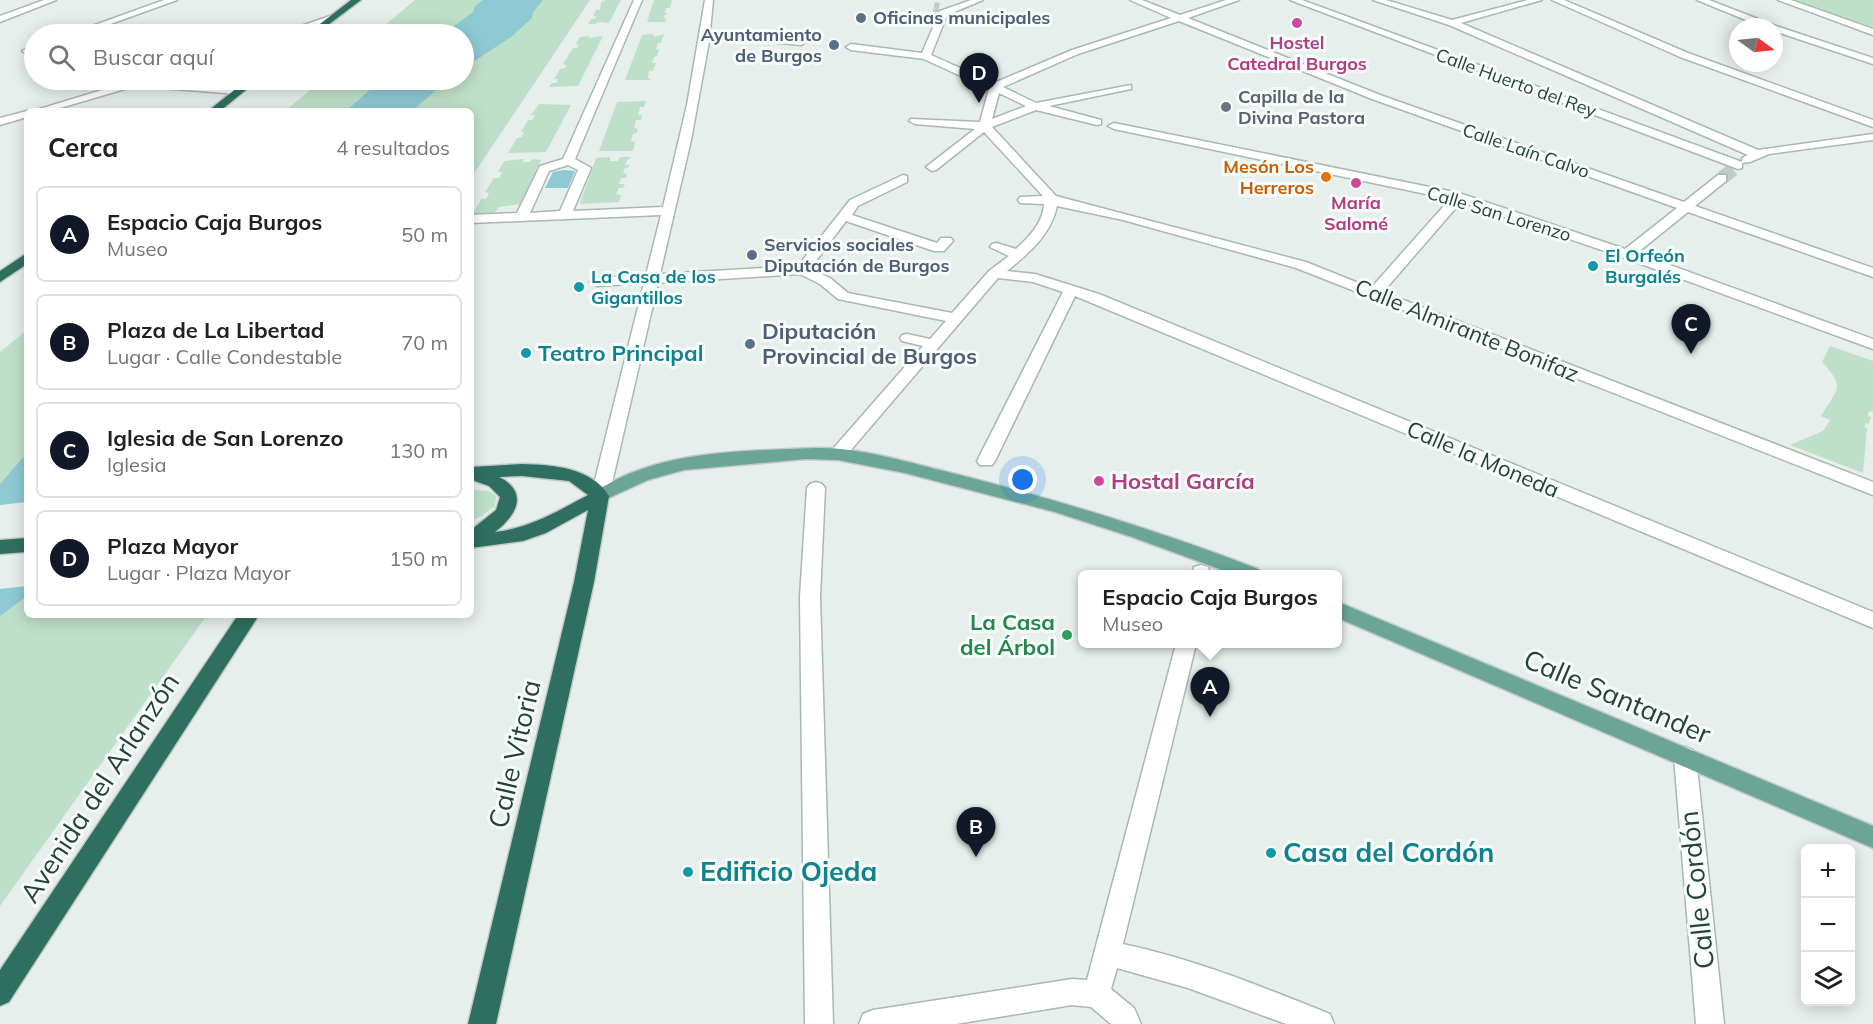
<!DOCTYPE html>
<html lang="es">
<meta charset="utf-8">
<style>
body{margin:0;font-family:Mulish,sans-serif;background:#f6f6f6;color:#202124}
.controls{position:absolute;right:18px;bottom:18px;display:grid;overflow:hidden;border-radius:9px;box-shadow:0 3px 15px #0003}
.controls button{width:54px;height:54px;display:grid;place-items:center;padding:0;border:0;border-bottom:2px solid #e0e0e0;background:#fff;color:#202124;font:30px sans-serif}
.compass{position:absolute;left:1729px;top:18px;width:54px;height:54px;border-radius:50%;background:#fff;box-shadow:0 3px 15px #0003;rotate:105deg}
.you{position:absolute;left:1023px;top:480px;width:21px;height:21px;margin:-15px;border:4px solid #fff;border-radius:50%;background:#1a73e8;box-shadow:0 0 0 9px #1a73e833}
.badge{display:grid;place-items:center;width:39px;height:39px;border-radius:50%;background:#111827;color:#fff;font-size:20px;font-weight:700}
.pin{position:absolute;translate:-50% -50px;filter:drop-shadow(0 2px 3px #0008)}
.pin::after{content:'';position:absolute;top:32px;width:21px;height:18px;background:inherit;clip-path:polygon(0 0,100% 0,50% 100%)}
.popup{position:absolute;left:1078px;top:570px;width:264px;height:78px;box-sizing:border-box;display:grid;place-content:center;border-radius:9px;background:#fff;filter:drop-shadow(0 2px 4px #0005);font-size:20px;white-space:nowrap;color:#757577}
.popup b{font-size:22px;color:#202124}
.popup::after{content:'';position:absolute;left:50%;top:100%;margin-left:-12px;border:12px solid transparent;border-top-color:#fff}
.list{margin:0;padding:0;list-style:none}
h2{display:flex;justify-content:space-between;align-items:center;height:78px;margin:0;padding:0 24px;font-size:26px}
h2 small{font-size:20px;font-weight:400;color:#757577}
.list li{display:grid;grid-template-columns:39px 1fr auto;gap:18px;align-items:center;box-sizing:border-box;height:96px;margin:0 12px 12px;padding:0 12px;border:2px solid #e0e0e0;border-radius:9px}
.list b{display:block;font-size:22px;white-space:nowrap}
.list p{margin:0;font-size:20px;white-space:nowrap;color:#757577}
.list em{font-size:20px;font-style:normal;color:#757577}
.icon{flex:none;width:33px;height:33px;fill:none;stroke:currentColor;stroke-width:2;stroke-linecap:round;stroke-linejoin:round}
.map{position:relative;flex:none;width:1873px;height:1024px;overflow:hidden}
.search{position:absolute;background:#fff;box-shadow:0 3px 15px #0003;left:24px;top:24px;width:450px;height:66px;display:flex;align-items:center;gap:15px;box-sizing:border-box;padding:0 21px;border-radius:33px;color:#757577;font-size:22px}
.panel{position:absolute;background:#fff;box-shadow:0 3px 15px #0003;left:24px;top:108px;width:450px;height:510px;border-radius:9px}
.map>svg:first-child{display:block}
</style>
<div class="map">
<svg width="1873" height="1024" viewBox="0 0 1873 1024">
<rect width="100%" height="100%" fill="#e6efeb"/>
<g fill="#bfe0c8">
<polygon points="415,0 590,0 471,178 471,111 285,111 322,80 464,80 464,34 374,34"/>
<polygon points="606,0 621,0 609,23 598,22 596,24 588,24 591,19 595,19 596,16 593,16 596,10 600,10 601,2"/>
<polygon points="654,0 672,0 670,8 666,8 665,13 668,13 664,16 666,22 647,22"/>
<polygon points="1790,0 1873,0 1873,27"/>
<polygon points="653,34 654,37 664,34 661,43 658,43 656,49 659,50 657,56 654,57 652,63 656,63 653,71 649,71 648,78 651,80 625,80 642,35"/>
<polygon points="589,36 589,38 603,36 578,86 549,87 552,83 556,83 558,79 554,79 560,69 565,68 567,65 563,64 573,48 577,48 579,45 576,44 580,37"/>
<polygon points="646,101 644,107 640,107 638,115 642,115 641,120 636,120 634,128 638,129 637,133 633,134 631,141 635,142 633,151 599,151 617,102"/>
<polygon points="539,104 571,105 546,152 508,153 517,138 522,137 524,132 521,132 528,120 532,120 535,115 531,115"/>
<polygon points="610,157 610,161 618,161 620,157 631,157 627,160 625,165 629,165 629,167 625,168 623,173 627,174 626,178 621,178 619,184 625,184 623,188 619,188 616,194 621,195 619,202 581,204 580,203 596,158"/>
<polygon points="524,159 523,162 530,162 532,159 541,160 520,204 499,207 494,213 473,214 481,199 486,199 489,193 485,192 494,178 499,178 502,172 498,172 504,161"/>
<polygon points="27,330 27,502 0,505 0,352"/>
<path d="M1830,346L1873,361V412L1869,411L1868,416L1871,417L1869,424L1866,423L1864,427L1867,428L1863,473L1790,445L1823,431L1830,420L1821,416C1838,388 1846,388 1822,362Z"/>
<polygon points="471,490 489,491 496,496 495,506 482,516 471,521"/>
<polygon points="27,586 27,615 207,615 0,906 0,589"/>
</g>
<g fill="#8ec9d4">
<polygon points="483,0 543,0 533,12 532,18 511,37 464,68 464,34 443,34 473,12 475,6"/>
<polygon points="381,80 448,80 412,111 346,111"/>
<polygon points="564,170 575,171 568,188 545,188 553,172"/>
<polygon points="27,453 27,513 0,550 0,484"/>
<polygon points="27,547 27,596 0,616 0,588"/>
</g>
<g fill="#e6efeb">
<polygon points="27,502 27,518 0,553 0,505"/>
<polygon points="27,544 27,586 0,589 0,582"/>
</g>
<g fill="none" stroke-linecap="round" stroke-linejoin="round">
<polyline stroke="#bfccc8" stroke-width="10" stroke-dasharray="10 5" stroke-linecap="butt" points="934,7 939,8"/>
<polyline stroke="#bfccc8" stroke-width="14" stroke-dasharray="14 7" stroke-linecap="butt" points="1722,178 1735,168"/>
<g stroke="#a8b8b2" stroke-width="3">
<g id="minor">
<polygon points="44,0 56,0 0,22 0,16"/>
<polygon points="164,0 177,0 83,34 70,34"/>
<path d="M634,0H642L575,159L591,168L573,211L663,207L687,105L705,0H713L710,31L801,39L806,42L801,45L710,36L691,140L660,274L798,266L850,200L903,175L907,176V182L858,206L852,215L937,243L941,238H951L953,241L944,251H934L846,221L810,269L830,278L848,293L952,313L989,271L1009,256L990,247L992,244L997,243L1016,249C1029,237 1043,223 1044,204L1020,203L1018,200L1020,197L1043,196L984,132L936,170L932,171L926,167L975,129L915,124L909,121L911,119L980,122L989,89L924,59L851,50L846,47L851,44L922,53L940,11L971,0H983L947,15L931,55L994,83L1072,50L1171,18L1130,0H1142L1180,15L1226,0H1239L1188,18L1380,95L1684,202L1718,175H1726V181L1695,206L1873,268V277L1688,212L1637,253L1873,339V349L1622,257L1461,202L1383,292L1873,482V495L1296,268L1123,220L1057,206C1051,235 1028,254 1007,271L1035,274L1099,294L1873,612V628L1075,296L995,461L992,465H980L977,461L1063,292L1033,282L998,278L844,458H832L830,454L832,450L923,346L902,341L900,338L902,335L907,334L930,339L946,321L838,299L820,284L800,274L658,283L609,496L606,500H594L591,496L644,283L597,286L590,282L597,278L646,275L661,215L471,223V215L517,213L540,166L563,159ZM1179,21L1372,99L1677,208L1625,249L1459,193L1114,123L1108,126L1114,129L1450,199L1371,288L1306,262L1056,196L992,127L1036,110L1097,125L1101,124V120L1049,106L1131,89V85L1036,103L1003,87L1078,54ZM999,93L1026,106L992,119ZM568,165L578,170L560,211L530,213L549,171Z"/>
<polygon points="1290,0 1302,0 1742,162 1742,158 1748,155 1449,25 1373,0 1386,0 1452,20 1528,0 1542,0 1461,23 1758,150 1873,134 1873,140 1769,154 1750,162 1742,163 1742,168 1738,169"/>
<polygon points="1552,0 1564,0 1688,53 1873,120 1873,127 1680,57"/>
<polygon points="1697,0 1709,0 1776,26 1873,58 1873,64 1774,31 1774,27 1763,27"/>
<polygon points="1778,0 1791,0 1873,29 1873,35"/>
<polygon points="330,16 335,19 333,21 291,34 278,34"/>
<polygon points="34,46 34,52 27,54 22,51"/>
<polygon points="135,80 238,88 243,91 238,94 135,86 50,111 33,111"/>
<polygon points="27,111 27,117 0,125 0,118"/>
<polygon points="816,482 822,484 825,488 820,597 833,1024 805,1024 800,597 807,488 810,484"/>
<polygon points="1201,565 1208,567 1210,574 1192,574 1194,567"/>
<path d="M1176,644H1196L1123,944C1194,959 1263,987 1330,1014L1334,1024H1286L1188,988L1117,968L1111,989L1134,1008L1141,1024H1111L1091,1007L1072,1005L956,1024H859L863,1014L873,1010L1072,979L1087,980Z"/>
<polygon points="1685,747 1693,750 1696,757 1724,1024 1696,1024 1674,757 1677,750"/>
</g>
</g>
<g stroke="#c2cac8" stroke-width="3">
<g id="major">
<path d="M815,448C859,447 902,461 944,471C1051,498 1155,529 1258,569L1261,574H1233L1132,537L1055,512L905,473L838,460L806,459L684,470L648,480L600,502L594,500L591,496C595,489 603,487 610,483C670,450 748,451 815,448Z"/>
<polygon points="1338,602 1873,826 1873,848 1338,618"/>
</g>
</g>
<g stroke="#c2cac8" stroke-width="3">
<g id="highway">
<polygon points="351,0 361,0 316,34 307,34"/>
<polygon points="247,80 258,80 220,111 208,111"/>
<polygon points="27,253 27,264 0,282 0,271"/>
<path d="M522,464C553,465 591,467 609,496L594,582L496,1024H468L574,582L588,510L546,533L523,541L471,548V530L496,510L500,497L489,486L472,480L471,467ZM522,476L569,481L588,495C558,511 530,528 495,532C517,515 529,492 499,477Z"/>
<polygon points="27,538 27,552 0,554 0,540"/>
<polygon points="238,615 259,615 9,1002 0,1006 0,970"/>
</g>
</g>
<use href="#minor" fill="#fff" fill-rule="evenodd"/>
<use href="#major" fill="#6aa596" fill-rule="evenodd"/>
<use href="#highway" fill="#2f6f62" fill-rule="evenodd"/>
</g>
<g fill="#5c6f8a" stroke="#f7fbf9" stroke-width="2">
<circle cx="861" cy="18" r="6"/>
<circle cx="834" cy="45" r="6"/>
<circle cx="752" cy="255" r="6"/>
<circle cx="750" cy="344" r="6"/>
</g>
<g fill="#d1479c" stroke="#f7fbf9" stroke-width="2">
<circle cx="1297" cy="23" r="6"/>
<circle cx="1356" cy="183" r="6"/>
<circle cx="1099" cy="481" r="6"/>
</g>
<circle fill="#6b7280" stroke="#f7fbf9" stroke-width="2" cx="1226" cy="107" r="6"/>
<circle fill="#e8710a" stroke="#f7fbf9" stroke-width="2" cx="1326" cy="177" r="6"/>
<g fill="#0f9aa8" stroke="#f7fbf9" stroke-width="2">
<circle cx="1593" cy="266" r="6"/>
<circle cx="579" cy="287" r="6"/>
<circle cx="526" cy="353" r="6"/>
<circle cx="1271" cy="853" r="6"/>
<circle cx="688" cy="872" r="6"/>
</g>
<circle fill="#2e9e5b" stroke="#f7fbf9" stroke-width="2" cx="1067" cy="635" r="6"/>
<g text-anchor="middle" stroke-width="6" stroke-linejoin="round" paint-order="stroke">
<g font-size="18" font-weight="bold" fill="#4e5e75" stroke="#f7fbf9" text-anchor="start">
<text x="873" y="24">Oficinas municipales</text>
<text x="822" y="41" text-anchor="end">Ayuntamiento<tspan x="822" dy="21">de Burgos</tspan></text>
<text x="764" y="251">Servicios sociales<tspan x="764" dy="21">Diputación de Burgos</tspan></text>
</g>
<g font-size="18" font-weight="bold" fill="#b23c85" stroke="#f7fbf9">
<text x="1297" y="49">Hostel<tspan x="1297" dy="21">Catedral Burgos</tspan></text>
<text x="1356" y="209">María<tspan x="1356" dy="21">Salomé</tspan></text>
</g>
<g font-size="18" fill="#24423a" stroke="#f7fbf9">
<text transform="translate(1516 83) rotate(20)" y="6">Calle Huerto del Rey</text>
<text transform="translate(1526 151) rotate(19)" y="6">Calle Laín Calvo</text>
<text transform="translate(1499 214) rotate(17)" y="6">Calle San Lorenzo</text>
</g>
<g font-size="18" font-weight="bold" fill="#5b616d" stroke="#f7fbf9" text-anchor="start">
<text x="1238" y="103">Capilla de la<tspan x="1238" dy="21">Divina Pastora</tspan></text>
</g>
<g font-size="18" font-weight="bold" fill="#c56008" stroke="#f7fbf9" text-anchor="end">
<text x="1314" y="173">Mesón Los<tspan x="1314" dy="21">Herreros</tspan></text>
</g>
<g font-size="18" font-weight="bold" fill="#0d838f" stroke="#f7fbf9" text-anchor="start">
<text x="1605" y="262">El Orfeón<tspan x="1605" dy="21">Burgalés</tspan></text>
<text x="591" y="283">La Casa de los<tspan x="591" dy="21">Gigantillos</tspan></text>
</g>
<g font-size="22" fill="#24423a" stroke="#f7fbf9">
<text transform="translate(1467 330) rotate(22)" y="8">Calle Almirante Bonifaz</text>
<text transform="translate(1483 459) rotate(23)" y="8">Calle la Moneda</text>
</g>
<g font-size="22" font-weight="bold" fill="#4e5e75" stroke="#f7fbf9" text-anchor="start">
<text x="762" y="339">Diputación<tspan x="762" dy="25">Provincial de Burgos</tspan></text>
</g>
<g font-size="22" font-weight="bold" fill="#0d838f" stroke="#f7fbf9" text-anchor="start">
<text x="538" y="361">Teatro Principal</text>
</g>
<g font-size="22" font-weight="bold" fill="#b23c85" stroke="#f7fbf9" text-anchor="start">
<text x="1111" y="489">Hostal García</text>
</g>
<g font-size="22" font-weight="bold" fill="#27864d" stroke="#f7fbf9" text-anchor="end">
<text x="1055" y="630">La Casa<tspan x="1055" dy="25">del Árbol</tspan></text>
</g>
<g font-size="27" fill="#24423a" stroke="#f7fbf9">
<text transform="translate(1617 697) rotate(23)" y="9">Calle Santander</text>
<text transform="translate(515 754) rotate(-77)" y="9">Calle Vitoria</text>
<text transform="translate(100 788) rotate(-57)" y="9">Avenida del Arlanzón</text>
<text transform="translate(1697 890) rotate(-96)" y="9">Calle Cordón</text>
</g>
<g font-size="27" font-weight="bold" fill="#0d838f" stroke="#f7fbf9" text-anchor="start">
<text x="1283" y="862">Casa del Cordón</text>
<text x="700" y="881">Edificio Ojeda</text>
</g>
</g>
</svg>
<div class="controls">
<button>+</button>
<button>−</button>
<button><svg class="icon" aria-label="layers" viewBox="0 0 24 24"><path d="M12 4l9 5-9 5-9-5zM3 14l9 5 9-5"/></svg></button>
</div>
<svg class="compass" viewBox="-18 -18 36 36"><path d="M0-13l5 13h-10z" fill="#e53935"/><path d="M0 13l5-13h-10z" fill="#757577"/></svg>
<div class="you"></div>
<div class="pin badge" style="left:1210px;top:717px">A</div>
<div class="popup"><b>Espacio Caja Burgos</b>Museo</div>
<div class="pin badge" style="left:976px;top:857px">B</div>
<div class="pin badge" style="left:1691px;top:354px">C</div>
<div class="pin badge" style="left:979px;top:103px">D</div>
<div class="search"><svg class="icon" aria-label="search" viewBox="0 0 24 24"><circle cx="10" cy="10" r="6"/><path d="M15 15l6 6"/></svg>Buscar aquí</div>
<section class="panel">
<h2>Cerca<small>4 resultados</small></h2>
<ul class="list">
<li><span class="badge">A</span><div><b>Espacio Caja Burgos</b><p>Museo</p></div><em>50 m</em></li>
<li><span class="badge">B</span><div><b>Plaza de La Libertad</b><p>Lugar · Calle Condestable</p></div><em>70 m</em></li>
<li><span class="badge">C</span><div><b>Iglesia de San Lorenzo</b><p>Iglesia</p></div><em>130 m</em></li>
<li><span class="badge">D</span><div><b>Plaza Mayor</b><p>Lugar · Plaza Mayor</p></div><em>150 m</em></li>
</ul>
</section>
</div>
